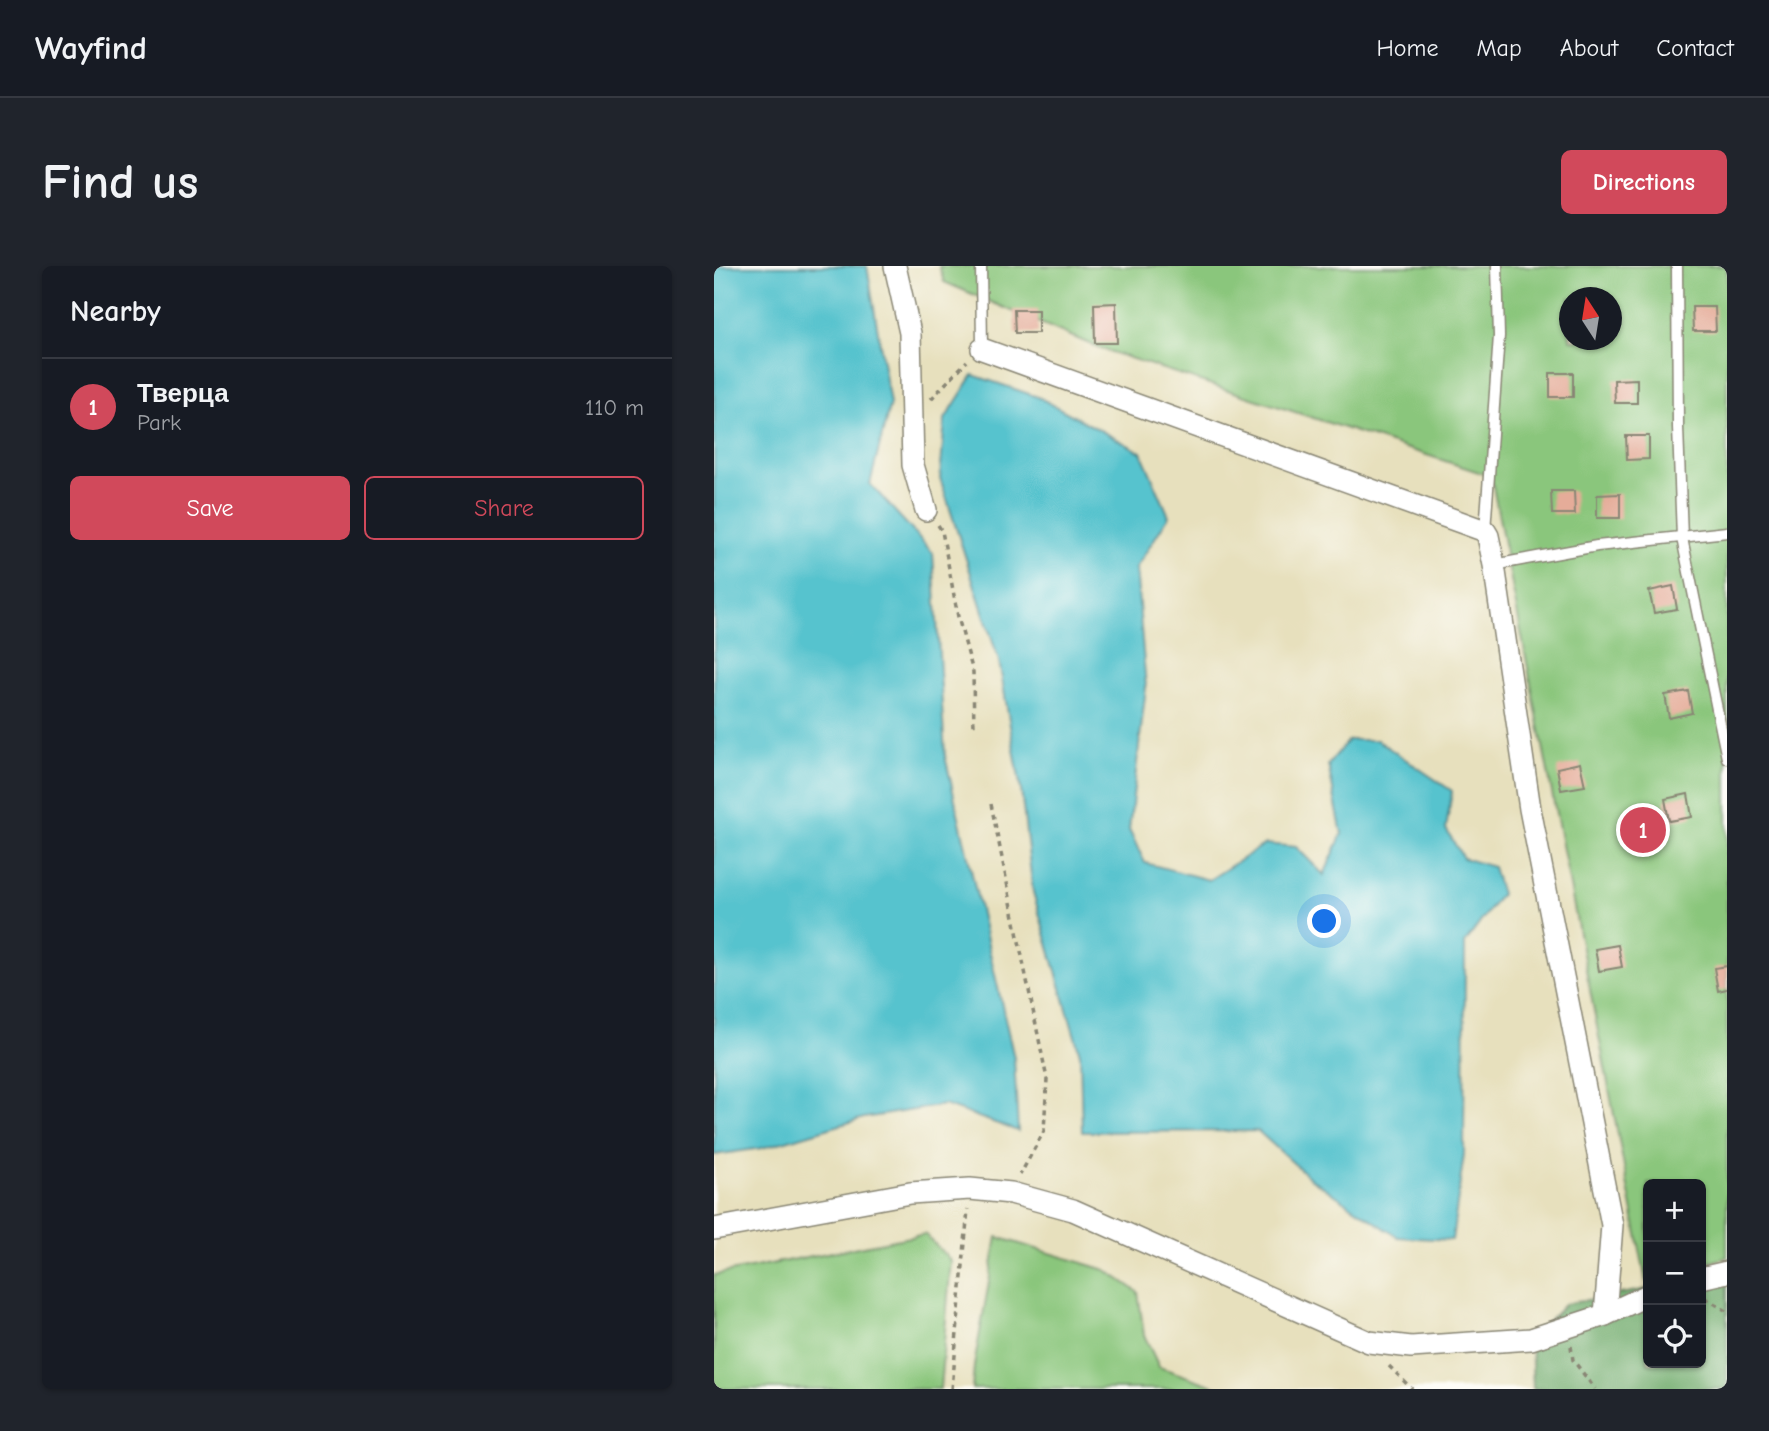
<!DOCTYPE html>
<meta charset="utf-8">
<style>
body{margin:0;font-family:"Comic Neue",sans-serif;background:#20242c;color:#f1f3f6}
.controls{position:absolute;right:21px;bottom:21px;display:grid;overflow:hidden;border-radius:10px;box-shadow:0 2px 5px #0004}
.controls button{width:63px;height:63px;display:grid;place-items:center;padding:0;border:0;border-bottom:2px solid #363941;background:#171b24;color:#f1f3f6;font:35px sans-serif}
.compass{position:absolute;left:845px;top:21px;width:63px;height:63px;border-radius:50%;background:#171b24;box-shadow:0 2px 5px #0004;rotate:348deg}
.you{position:absolute;left:611px;top:656px;width:24px;height:24px;margin:-18px;border:5px solid #fff;border-radius:50%;background:#1a73e8;box-shadow:0 0 0 10px #1a73e833}
.badge{display:grid;place-items:center;width:46px;height:46px;border-radius:50%;background:#d1495b;color:#fff;font-size:23px;font-weight:700}
.pin{position:absolute;translate:-50% -50%;border:4px solid #fff;box-shadow:0 2px 7px #0006}
.list{margin:0;padding:0;list-style:none}
h2{display:flex;justify-content:space-between;align-items:center;height:91px;margin:0;padding:0 28px;font-size:30px}
h2 small{font-size:23px;font-weight:400;color:#9ea1a6}
.list li{display:grid;grid-template-columns:46px 1fr auto;gap:21px;align-items:center;box-sizing:border-box;height:98px;padding:0 28px;border-top:2px solid #363941}
.list b{display:block;font-size:26px;white-space:nowrap}
.list p{margin:0;font-size:23px;white-space:nowrap;color:#9ea1a6}
.list em{font-size:23px;font-style:normal;color:#9ea1a6}
.actions{display:flex;gap:14px;padding:21px 28px}
.actions a{flex:1;padding:16px 0;border:2px solid #d1495b;border-radius:10px;text-align:center;font-size:24px;color:#d1495b}
.actions .main{background:#d1495b;color:#fff}
.icon{flex:none;width:38px;height:38px;fill:none;stroke:currentColor;stroke-width:2;stroke-linecap:round;stroke-linejoin:round}
.map{position:relative;flex:none;width:1013px;height:1123px;overflow:hidden;border-radius:10px}
header{display:flex;align-items:center;gap:42px;box-sizing:border-box;height:98px;padding:0 35px;background:#171b24;border-bottom:2px solid #363941}
header strong{font-size:33px}
nav{display:flex;gap:38px;margin-inline-start:auto;font-size:24px}
.intro{display:flex;align-items:center;justify-content:space-between;box-sizing:border-box;height:168px;padding:0 42px}
h1{margin:0;font-size:49px}
.button{padding:18px 32px;border-radius:10px;background:#d1495b;color:#fff;font-size:24px;font-weight:700}
main{display:flex;gap:42px;padding:0 42px}
aside{flex:1;background:#171b24;border-radius:10px;box-shadow:0 2px 5px #0004}
.map>svg:first-child{display:block}
</style>
<header>
<strong>Wayfind</strong>
<nav><a>Home</a><a>Map</a><a>About</a><a>Contact</a></nav>
</header>
<div class="intro"><h1>Find us</h1><a class="button">Directions</a></div>
<main>
<aside>
<h2>Nearby<small></small></h2>
<ul class="list">
<li><span class="badge">1</span><div><b>Тверца</b><p>Park</p></div><em>110 m</em></li>
</ul>
<div class="actions"><a class="main">Save</a><a>Share</a></div>
</aside>
<div class="map">
<svg width="1013" height="1123" viewBox="0 0 1013 1123">
<rect width="100%" height="100%" fill="#fdfcf7"/>
<filter id="ink" filterUnits="userSpaceOnUse"><feTurbulence type="fractalNoise" baseFrequency=".0143" numOctaves="2"/><feDisplacementMap in="SourceGraphic" scale="14" xChannelSelector="R" yChannelSelector="G"/><feConvolveMatrix kernelMatrix="1 2 1 2 8 2 1 2 1" color-interpolation-filters="sRGB"/></filter>
<filter id="wash" filterUnits="userSpaceOnUse"><feTurbulence type="fractalNoise" baseFrequency=".00686" numOctaves="4" result="noise"/><feDisplacementMap in="SourceGraphic" scale="28" xChannelSelector="R" yChannelSelector="G"/><feGaussianBlur stdDeviation="1.57" result="paint"/><feColorMatrix in="noise" values="0 0 0 0 0 0 0 0 0 0 0 0 0 0 0 0 0 1.4 0 .05"/><feComposite in="paint" operator="in"/></filter>
<g filter="url(#wash)">
<rect width="100%" height="100%" fill="#e7e0bd"/>
<g fill="#8ac67c" stroke="#5a7854" stroke-width="2" fill-rule="evenodd">
<path d="M225,0H1013V991L987,999V918H934V1014L932,1015L777,210L385,82L230,16ZM856,32H898V74H856Z"/>
<polygon points="211,968 237,995 226,1123 0,1123 0,1009"/>
<polygon points="283,971 392,1004 424,1026 430,1069 445,1101 509,1123 258,1123 260,1100"/>
</g>
<polygon fill="#6fab6c" stroke="#4d6b4c" stroke-width="2" points="1013,1009 1013,1123 819,1123 817,1073 851,1038 934,1023 934,1097 987,1097 987,1014"/>
<g fill="#56c3ce" stroke="#40777c" stroke-width="2">
<polygon points="0,0 153,0 176,138 156,218 219,287 231,490 300,792 304,865 230,839 150,852 48,882 0,889"/>
<polygon points="259,109 324,131 427,186 455,250 422,302 432,421 415,564 431,597 495,614 551,578 582,581 610,609 628,568 614,499 634,474 663,474 738,525 732,563 749,592 779,601 787,628 751,677 750,888 738,974 684,971 596,912 544,865 368,866 366,788 319,626 307,524 285,395 226,212 231,153"/>
</g>
<g id="blocks">
<g fill="#e5ac99">
<polygon points="402,37 403,77 381,77 380,38"/>
<polygon points="978,41 1001,41 1002,65 979,65"/>
<polygon points="300,44 324,44 324,67 301,67"/>
<rect x="836" y="107" width="23" height="24"/>
<polygon points="923,113 923,137 901,137 900,114"/>
<polygon points="912,170 935,170 935,193 913,194"/>
<polygon points="837,225 860,225 861,248 838,248"/>
<polygon points="906,228 906,252 883,252 883,229"/>
<polygon points="959,320 963,343 940,347 935,325"/>
<polygon points="974,425 978,447 955,452 951,429"/>
<polygon points="866,497 871,520 847,524 843,502"/>
<polygon points="974,528 978,551 955,555 951,533"/>
<polygon points="904,679 908,701 885,705 881,683"/>
<polygon points="1013,700 1013,723 1004,725 1000,702"/>
</g>
</g>
</g>
<g filter="url(#ink)">
<use href="#blocks" fill-opacity="0" stroke="#898674" stroke-width="2"/>
<g fill="none" stroke-linecap="round" stroke-linejoin="round">
<g stroke="#898674" stroke-width="13">
<g id="lane">
<polyline points="267,0 268,83"/>
<polyline points="963,0 964,161 968,272 1013,492"/>
<polyline points="771,265 785,70 783,0"/>
<polyline points="780,299 883,280 1013,266"/>
</g>
</g>
<g stroke="#898674" stroke-width="24">
<g id="street">
<polyline points="181,0 196,67 199,199 212,244"/>
<polyline points="268,83 771,265 774,270 780,299 816,543 898,959 891,1049"/>
<polyline points="0,963 196,927 256,923 297,927 359,944 655,1076 697,1081 817,1073 891,1049 934,1029"/>
<polyline points="987,1012 1013,1006"/>
</g>
</g>
<g stroke="#898674" stroke-width="3.5" stroke-dasharray="5 5" stroke-linecap="butt">
<polyline points="217,133 253,95"/>
<polyline points="224,259 228,265 244,351 259,406 260,464"/>
<polyline points="277,538 333,813 330,865 306,909"/>
<polyline points="991,1032 1013,1045"/>
<polyline points="857,1080 859,1094 881,1123"/>
<polyline points="675,1100 698,1123"/>
<polyline points="238,1123 254,943"/>
</g>
<use href="#lane" stroke="#fff" stroke-width="10"/>
<use href="#street" stroke="#fff" stroke-width="21"/>
</g>
</g>
</svg>
<div class="controls">
<button>+</button>
<button>−</button>
<button><svg class="icon" aria-label="locate" viewBox="0 0 24 24"><circle cx="12" cy="12" r="6"/><path d="M12 2v4M12 18v4M2 12h4M18 12h4"/></svg></button>
</div>
<svg class="compass" viewBox="-18 -18 36 36"><path d="M0-13l5 13h-10z" fill="#e53935"/><path d="M0 13l5-13h-10z" fill="#9ea1a6"/></svg>
<div class="you"></div>
<div class="pin badge" style="left:929px;top:564px">1</div>
</div>
</main>
